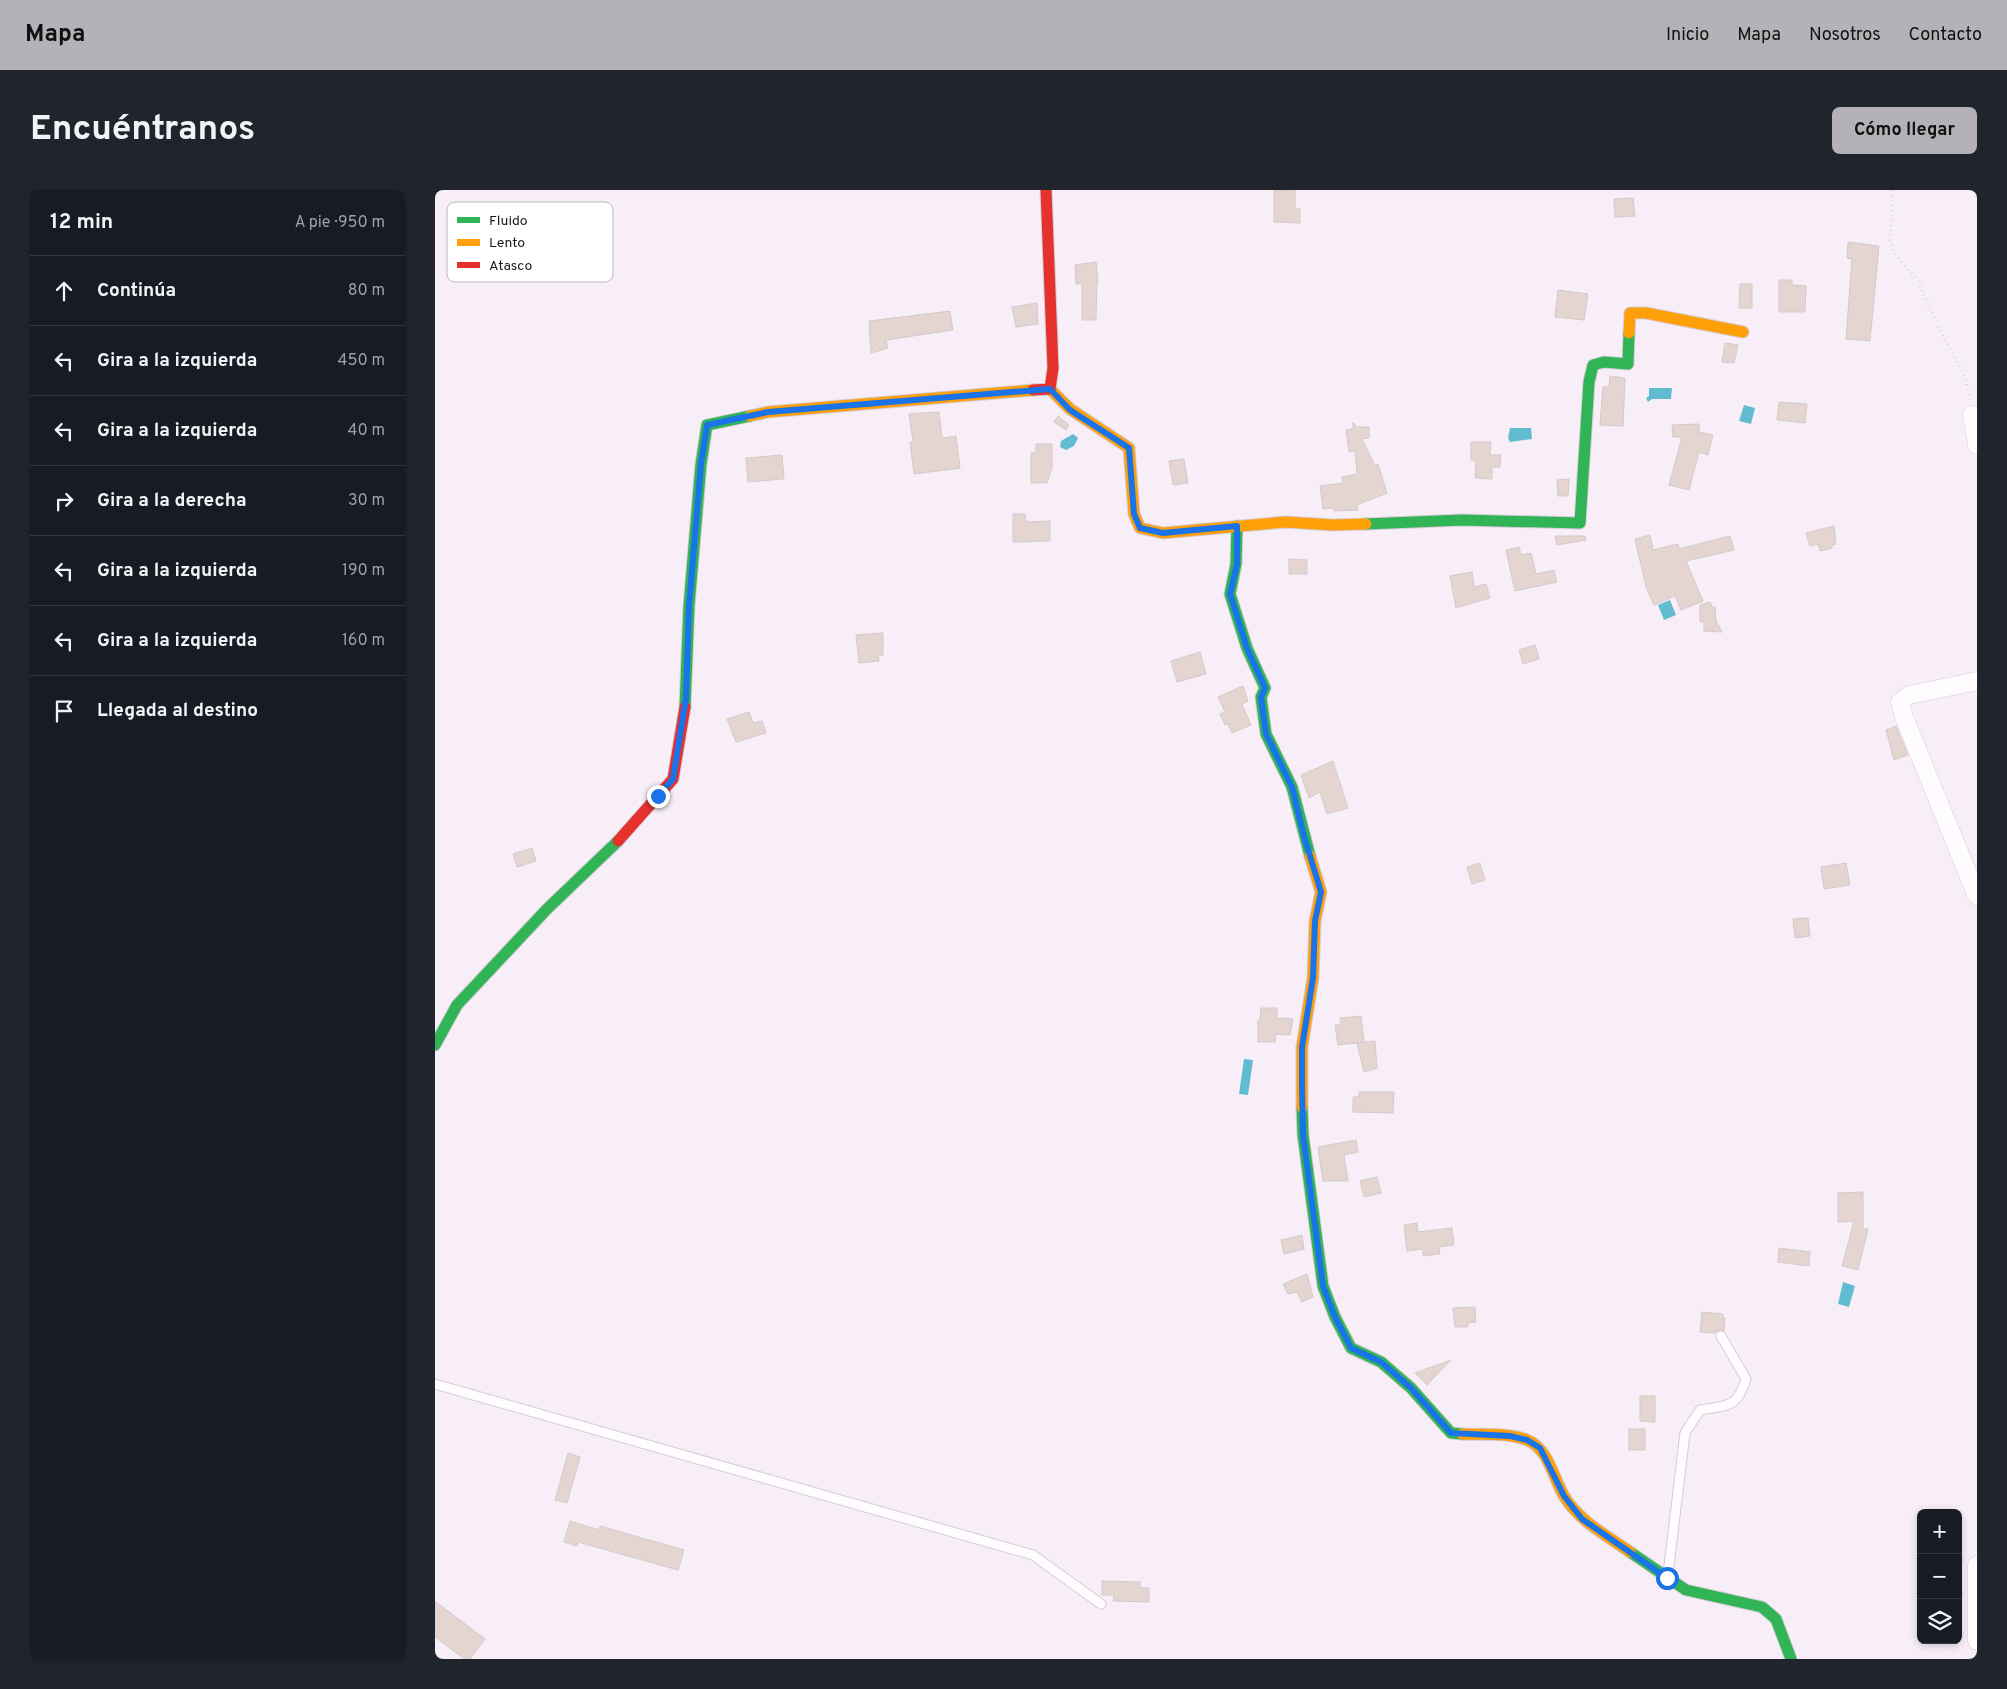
<!DOCTYPE html>
<html lang="es">
<meta charset="utf-8">
<style>
body{margin:0;font-family:Overpass,sans-serif;background:#20242c;color:#f1f3f6}
.controls{position:absolute;right:15px;bottom:15px;display:grid;overflow:hidden;border-radius:8px;box-shadow:0 2px 8px #0003}
.controls button{width:45px;height:45px;display:grid;place-items:center;padding:0;border:0;border-bottom:1px solid #363941;background:#171b24;color:#f1f3f6;font:25px sans-serif}
.stop{position:absolute;width:15px;height:15px;margin:-11px;border:4px solid #1a73e8;border-radius:50%;background:#fff}
.stop.end{background:#1a73e8;border-color:#fff;box-shadow:0 1px 5px #0008}
.list{margin:0;padding:0;list-style:none}
h2{display:flex;justify-content:space-between;align-items:center;height:65px;margin:0;padding:0 20px;font-size:21px}
h2 small{font-size:16px;font-weight:400;color:#9ea1a6}
.list li{display:grid;grid-template-columns:32px 1fr auto;gap:15px;align-items:center;box-sizing:border-box;height:70px;padding:0 20px;border-top:1px solid #363941}
.list b{display:block;font-size:19px;white-space:nowrap}
.list em{font-size:16px;font-style:normal;color:#9ea1a6}
.icon{flex:none;width:28px;height:28px;fill:none;stroke:currentColor;stroke-width:2;stroke-linecap:round;stroke-linejoin:round}
.map{position:relative;flex:none;width:1542px;height:1469px;overflow:hidden;border-radius:8px}
header{display:flex;align-items:center;gap:30px;box-sizing:border-box;height:70px;padding:0 25px;background:#b4b2b7;color:#111}
header strong{font-size:24px}
nav{display:flex;gap:28px;margin-inline-start:auto;font-size:18px}
.intro{display:flex;align-items:center;justify-content:space-between;box-sizing:border-box;height:120px;padding:0 30px}
h1{margin:0;font-size:35px}
.button{padding:12px 22px;border-radius:8px;background:#b4b2b7;color:#111;font-size:18px;font-weight:700}
main{display:flex;gap:30px;padding:0 30px}
aside{flex:1;background:#171b24;border-radius:8px;box-shadow:0 2px 8px #0003}
.map>svg:first-child{display:block}
</style>
<header>
<strong>Mapa</strong>
<nav><a>Inicio</a><a>Mapa</a><a>Nosotros</a><a>Contacto</a></nav>
</header>
<div class="intro"><h1>Encuéntranos</h1><a class="button">Cómo llegar</a></div>
<main>
<aside>
<h2>12 min<small>A pie · 950 m</small></h2>
<ul class="list">
<li><svg class="icon" aria-label="ahead" viewBox="0 0 24 24"><path d="M12 20V5M6 11l6-6 6 6"/></svg><div><b>Continúa</b></div><em>80 m</em></li>
<li><svg class="icon" aria-label="left" viewBox="0 0 24 24"><path d="M17 20v-9H6M10 6l-5 5 5 5"/></svg><div><b>Gira a la izquierda</b></div><em>450 m</em></li>
<li><svg class="icon" aria-label="left" viewBox="0 0 24 24"><path d="M17 20v-9H6M10 6l-5 5 5 5"/></svg><div><b>Gira a la izquierda</b></div><em>40 m</em></li>
<li><svg class="icon" aria-label="right" viewBox="0 0 24 24"><path d="M7 20v-9h11M14 6l5 5-5 5"/></svg><div><b>Gira a la derecha</b></div><em>30 m</em></li>
<li><svg class="icon" aria-label="left" viewBox="0 0 24 24"><path d="M17 20v-9H6M10 6l-5 5 5 5"/></svg><div><b>Gira a la izquierda</b></div><em>190 m</em></li>
<li><svg class="icon" aria-label="left" viewBox="0 0 24 24"><path d="M17 20v-9H6M10 6l-5 5 5 5"/></svg><div><b>Gira a la izquierda</b></div><em>160 m</em></li>
<li><svg class="icon" aria-label="arrive" viewBox="0 0 24 24"><path d="M6 21V4h12l-3 4 3 4H6"/></svg><div><b>Llegada al destino</b></div></li>
</ul>
</aside>
<div class="map">
<svg width="1542" height="1469" viewBox="0 0 1542 1469">
<rect width="100%" height="100%" fill="#f8eef8"/>
<g fill="#62bcd1">
<polygon points="1214,198 1237,198 1236,209 1217,209 1213,212 1211,208 1214,206"/>
<polygon points="1309,215 1320,218 1316,234 1304,231"/>
<polygon points="1075,238 1096,238 1097,249 1075,252 1073,248"/>
<polygon points="638,244 643,248 639,256 631,260 625,257 626,251"/>
<polygon points="1235,410 1241,425 1229,430 1223,415"/>
<polygon points="809,869 818,870 813,905 804,904"/>
<polygon points="1408,1092 1420,1096 1414,1117 1403,1114"/>
</g>
<g fill="#e5d5d0" stroke="#d3cacb">
<polygon points="839,0 860,0 860,19 865,19 865,33 839,32"/>
<polygon points="1198,8 1200,26 1180,27 1179,9"/>
<polygon points="1413,52 1444,56 1435,151 1411,149 1417,69 1412,68"/>
<polygon points="661,72 663,91 662,91 661,130 647,130 647,93 641,94 640,75"/>
<polygon points="1344,90 1357,90 1357,95 1371,96 1370,122 1344,122"/>
<polygon points="1305,94 1317,94 1317,118 1304,118"/>
<polygon points="1123,100 1153,104 1149,130 1120,127"/>
<polygon points="602,113 603,134 581,137 577,117"/>
<polygon points="515,121 518,140 451,150 453,158 436,163 434,131"/>
<polygon points="1290,153 1303,155 1299,173 1287,172"/>
<polygon points="1175,186 1190,188 1188,236 1165,235 1168,197 1174,197"/>
<polygon points="1344,212 1372,214 1370,233 1342,230"/>
<polygon points="504,222 507,248 521,246 525,278 479,284 475,252 478,252 474,224"/>
<polygon points="623,226 634,235 631,240 619,232"/>
<polygon points="918,232 922,237 934,237 934,248 927,249 940,276 943,274 952,303 922,315 923,320 899,321 898,318 888,319 885,296 908,293 907,287 922,284 920,261 914,262 911,240 918,239"/>
<polygon points="1264,234 1264,242 1278,245 1273,265 1264,262 1254,300 1234,295 1247,247 1238,247 1237,235"/>
<polygon points="1036,252 1056,252 1055,265 1066,265 1065,277 1057,277 1057,289 1040,288 1041,270 1036,270"/>
<polygon points="601,254 617,254 617,278 612,293 596,293 596,263 601,263"/>
<polygon points="347,265 349,289 313,292 311,268"/>
<polygon points="749,269 753,293 738,295 734,271"/>
<polygon points="1134,289 1133,306 1123,306 1122,290"/>
<polygon points="578,324 590,324 591,332 615,331 615,351 578,352"/>
<polygon points="1399,336 1401,354 1397,355 1397,358 1385,361 1383,354 1375,356 1371,343"/>
<polygon points="1215,345 1218,360 1243,354 1244,359 1295,346 1299,360 1251,371 1268,411 1246,420 1240,406 1219,415 1211,397 1200,349"/>
<polygon points="1120,346 1150,346 1151,350 1122,355"/>
<polygon points="1084,357 1086,365 1096,363 1101,384 1119,380 1122,392 1080,401 1071,360"/>
<polygon points="854,369 872,370 872,384 854,384"/>
<polygon points="1037,382 1039,397 1051,394 1055,408 1021,418 1015,386"/>
<polygon points="1275,412 1277,417 1280,417 1281,431 1287,442 1269,441 1269,432 1265,432 1265,415"/>
<polygon points="448,443 448,465 443,465 444,471 424,473 421,445"/>
<polygon points="1100,455 1104,469 1088,474 1084,460"/>
<polygon points="765,462 771,484 742,492 736,471"/>
<polygon points="808,496 813,511 807,514 816,535 797,543 793,534 790,535 785,524 790,522 783,507"/>
<polygon points="314,522 318,533 327,531 331,543 301,552 292,529"/>
<polygon points="1461,536 1473,565 1459,570 1451,540"/>
<polygon points="898,571 913,618 892,624 885,602 874,608 866,585"/>
<polygon points="97,658 101,671 82,677 78,664"/>
<polygon points="1045,673 1050,690 1037,694 1032,677"/>
<polygon points="1411,673 1415,695 1389,699 1386,677"/>
<polygon points="1373,728 1375,746 1360,748 1358,729"/>
<polygon points="826,818 842,818 842,828 858,829 855,845 841,844 840,852 823,852 823,830 825,830"/>
<polygon points="926,826 929,852 903,855 900,835 906,834 905,828"/>
<polygon points="940,851 942,878 929,882 922,853"/>
<polygon points="924,902 959,902 958,923 918,922 918,907 924,907"/>
<polygon points="921,950 923,962 909,965 913,991 888,991 883,957"/>
<polygon points="942,987 946,1003 929,1007 925,991"/>
<polygon points="1428,1002 1428,1039 1433,1039 1423,1080 1407,1076 1419,1031 1403,1032 1403,1003"/>
<polygon points="982,1033 983,1042 1017,1038 1019,1055 1004,1057 1005,1064 988,1066 988,1059 972,1061 969,1035"/>
<polygon points="867,1045 869,1059 849,1064 846,1050"/>
<polygon points="1344,1058 1375,1062 1374,1076 1343,1072"/>
<polygon points="872,1084 878,1107 867,1112 862,1102 853,1104 848,1094"/>
<polygon points="1040,1117 1041,1132 1033,1133 1033,1137 1020,1137 1018,1118"/>
<polygon points="1267,1122 1288,1124 1288,1128 1290,1128 1289,1141 1283,1140 1280,1143 1265,1142"/>
<polygon points="1016,1170 992,1195 980,1183"/>
<polygon points="1205,1206 1220,1206 1220,1232 1205,1231"/>
<rect x="1194" y="1239" width="16" height="21"/>
<polygon points="133,1263 145,1267 132,1313 120,1310"/>
<polygon points="135,1331 164,1340 165,1336 249,1360 243,1380 143,1352 142,1356 129,1352"/>
<polygon points="667,1391 705,1392 705,1398 714,1398 714,1412 678,1411 679,1405 667,1405"/>
<polygon points="0,1411 50,1449 35,1469 29,1469 0,1447"/>
</g>
<g fill="none" stroke-linecap="round" stroke-linejoin="round">
<g stroke="#d5ccd5" stroke-width="11">
<g id="lane">
<polyline points="0,1194 598,1365 666,1414"/>
<path d="M1233,1384L1250,1243L1265,1220C1292,1215 1302,1219 1311,1189L1286,1146"/>
</g>
</g>
<g stroke="#d5ccd5" stroke-width="19">
<g id="street">
<polyline points="1537,225 1542,255"/>
<polyline points="1542,491 1474,505 1465,512 1469,527 1542,706"/>
<polyline points="1542,1375 1542,1451"/>
</g>
</g>
<g stroke="#d5ccd5" stroke-width="13">
<g id="fast">
<polyline points="931,334 1027,330 1145,333 1154,192 1158,175 1169,172 1193,174 1194,143"/>
<polyline points="802,336 801,374 795,404 812,458 830,498 826,507 831,544 857,597 875,666"/>
<polyline points="250,517 254,416 266,274 272,235 315,226"/>
<polyline points="0,855 22,815 112,719 183,651"/>
<polyline points="867,917 868,945 888,1096 900,1127 916,1158 946,1172 976,1198 1016,1243 1027,1244"/>
<polyline points="1195,1362 1251,1400 1327,1417 1341,1429 1356,1469"/>
</g>
</g>
<g stroke="#d5ccd5" stroke-width="13">
<g id="slow">
<polyline points="1194,143 1195,123 1211,123 1308,142"/>
<polyline points="615,199 635,219 694,258 699,324 705,338 728,343 850,332 898,335 931,334"/>
<polyline points="315,226 333,222 598,200"/>
<polyline points="867,917 867,857 878,788 880,731 886,702 875,666"/>
<path d="M1027,1244C1048,1245 1072,1242 1092,1250C1113,1258 1118,1287 1129,1306C1144,1331 1171,1345 1195,1362"/>
</g>
</g>
<g stroke="#d5ccd5" stroke-width="13">
<g id="jam">
<polyline points="598,200 615,199 618,178 611,0"/>
<polyline points="183,651 238,589 250,517"/>
</g>
</g>
<polyline stroke="#dbd9db" stroke-width="3" stroke-dasharray="1 4" stroke-linecap="butt" points="1458,0 1455,50 1460,64 1483,91 1505,141 1528,182 1536,211"/>
<use href="#lane" stroke="#fefcfe" stroke-width="9"/>
<use href="#street" stroke="#fefcfe" stroke-width="18"/>
<use href="#fast" stroke="#30b455" stroke-width="11"/>
<use href="#slow" stroke="#ff9f0a" stroke-width="11"/>
<use href="#jam" stroke="#e5322d" stroke-width="11"/>
</g>
<g fill="none" stroke-linecap="round" stroke-linejoin="round">
<polyline stroke="#1a73e8" stroke-width="6" points="223,606 238,589 251,508 254,416 266,274 272,235 333,222 615,199 635,220 694,258 699,324 705,338 728,343 802,336 802,374 795,404 812,458 830,498 826,507 831,544 857,597 869,646 886,702 880,731 878,788 867,857 867,896 868,945 888,1096 900,1127 916,1158 946,1172 976,1198 1016,1243 1075,1246 1092,1250 1105,1258 1129,1306 1147,1329 1232,1388"/>
</g>
<rect x="12" y="12" width="166" height="80" rx="8" fill="#fff" stroke="#bcb9bb" stroke-width="1"/>
<rect x="22" y="27" width="23" height="6" fill="#30b455"/>
<rect x="22" y="49" width="23" height="7" fill="#ff9f0a"/>
<rect x="22" y="72" width="23" height="6" fill="#e5322d"/>
<g font-size="14" fill="#1e171d">
<text x="54" y="35">Fluido</text>
<text x="54" y="57">Lento</text>
<text x="54" y="80">Atasco</text>
</g>
</svg>
<div class="controls">
<button>+</button>
<button>−</button>
<button><svg class="icon" aria-label="layers" viewBox="0 0 24 24"><path d="M12 4l9 5-9 5-9-5zM3 14l9 5 9-5"/></svg></button>
</div>
<div class="stop" style="left:1232px;top:1388px"></div>
<div class="stop end" style="left:223px;top:606px"></div>
</div>
</main>
